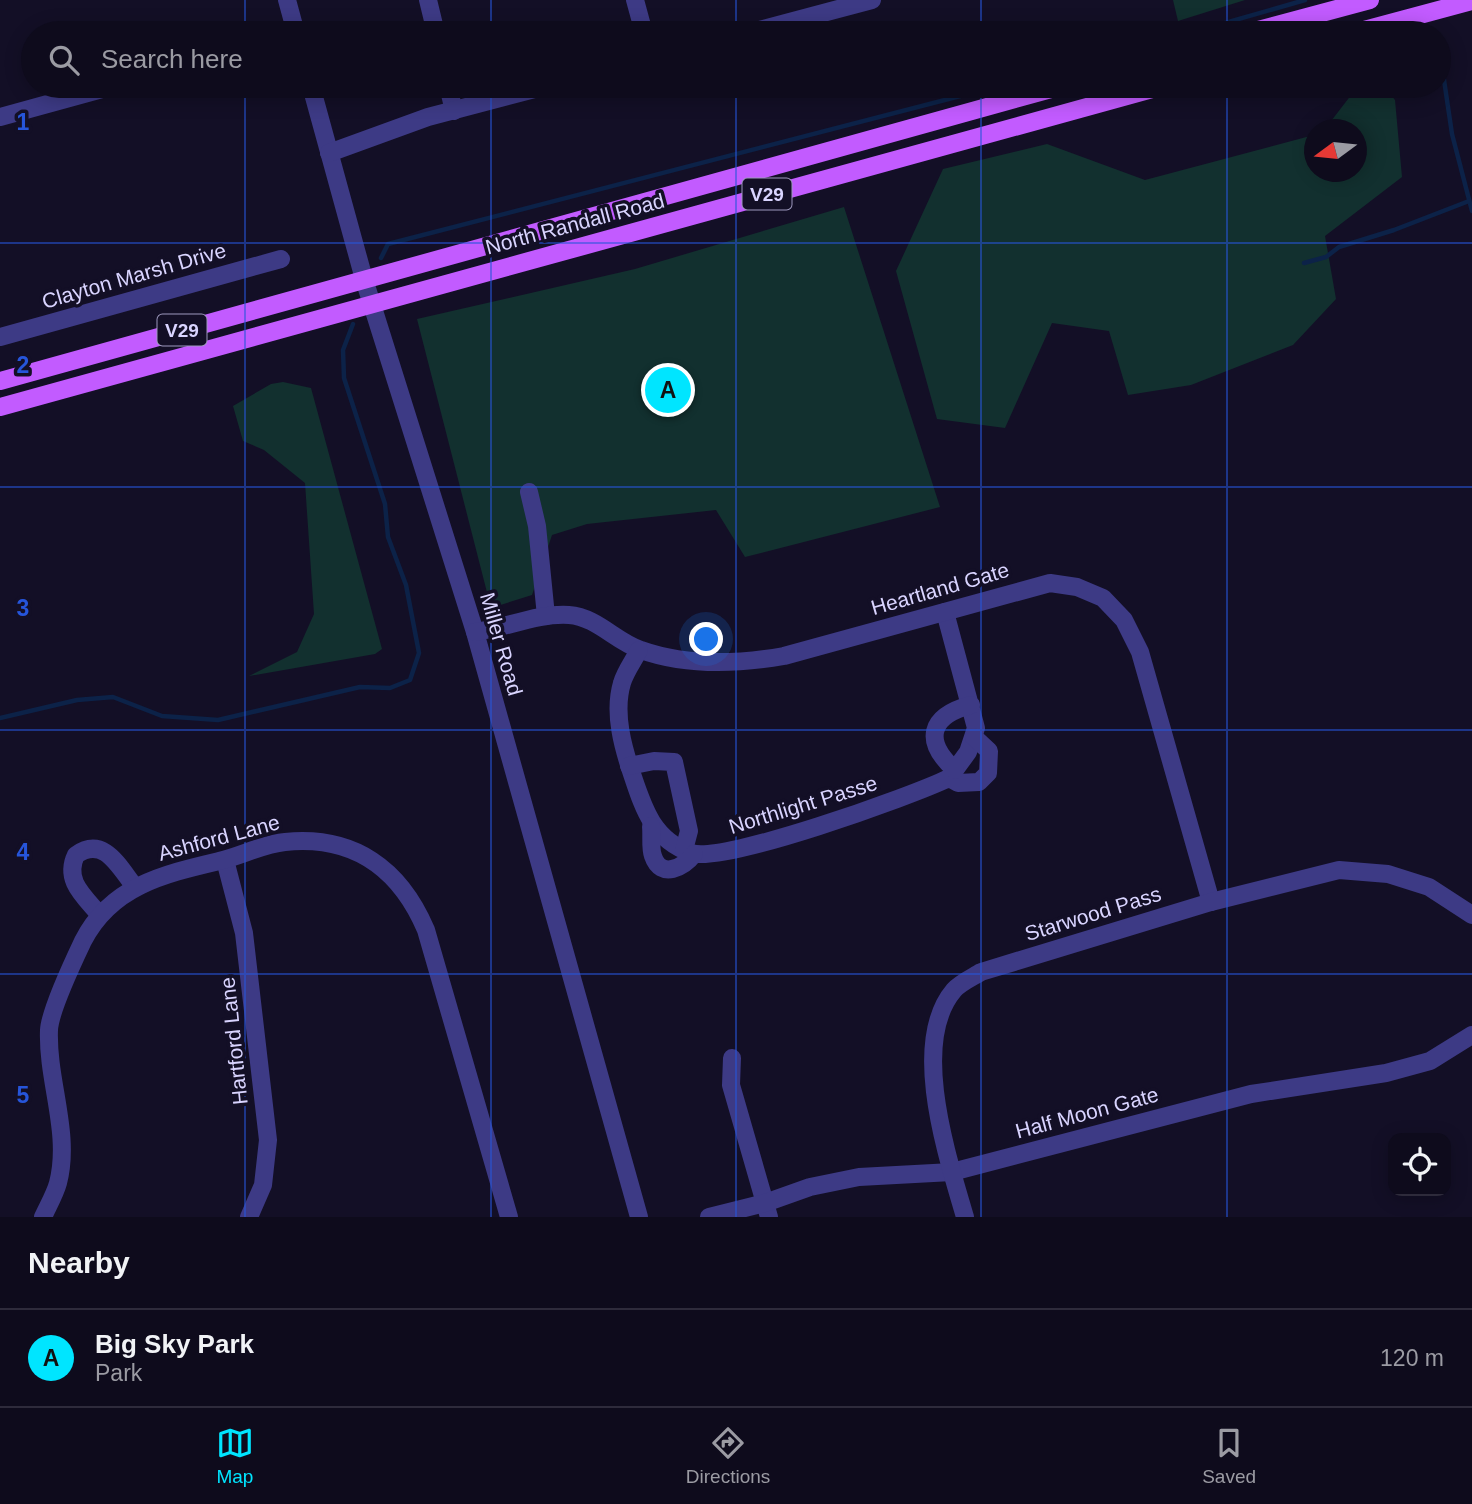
<!DOCTYPE html>
<style>
body{margin:0;font-family:Arial,sans-serif;background:#1c1929;color:#f1f3f6}
.controls{position:absolute;right:21px;bottom:21px;display:grid;overflow:hidden;border-radius:14px;box-shadow:0 4px 18px #0003}
.controls button{width:63px;height:63px;display:grid;place-items:center;padding:0;border:0;border-bottom:2px solid #2e2b3b;background:#0e0b1c;color:#f1f3f6;font:35px sans-serif}
.compass{position:absolute;left:1304px;top:119px;width:63px;height:63px;border-radius:50%;background:#0e0b1c;box-shadow:0 4px 18px #0003;rotate:255deg}
.you{position:absolute;left:707px;top:640px;width:24px;height:24px;margin:-18px;border:5px solid #fff;border-radius:50%;background:#1a73e8;box-shadow:0 0 0 10px #1a73e833}
.badge{display:grid;place-items:center;width:46px;height:46px;border-radius:50%;background:#00e5ff;color:#111;font-size:23px;font-weight:700}
.pin{position:absolute;translate:-50% -50%;border:4px solid #fff;box-shadow:0 2px 7px #0006}
.list{margin:0;padding:0;list-style:none}
h2{display:flex;justify-content:space-between;align-items:center;height:91px;margin:0;padding:0 28px;font-size:30px}
h2 small{font-size:23px;font-weight:400;color:#9b9ba3}
.list li{display:grid;grid-template-columns:46px 1fr auto;gap:21px;align-items:center;box-sizing:border-box;height:98px;padding:0 28px;border-top:2px solid #2e2b3b}
.list b{display:block;font-size:26px;white-space:nowrap}
.list p{margin:0;font-size:23px;white-space:nowrap;color:#9b9ba3}
.list em{font-size:23px;font-style:normal;color:#9b9ba3}
.icon{flex:none;width:38px;height:38px;fill:none;stroke:currentColor;stroke-width:2;stroke-linecap:round;stroke-linejoin:round}
.map{position:relative;flex:none;width:1472px;height:1217px;overflow:hidden}
.search{position:absolute;background:#0e0b1c;box-shadow:0 4px 18px #0003;left:21px;right:21px;top:21px;height:77px;display:flex;align-items:center;gap:18px;box-sizing:border-box;padding:0 24px;border-radius:38px;color:#9b9ba3;font-size:26px}
.sheet{height:189px;background:#0e0b1c}
nav{display:flex;justify-content:space-around;align-items:center;box-sizing:border-box;height:98px;border-top:2px solid #2e2b3b;background:#0e0b1c;font-size:19px;color:#9b9ba3}
nav a{display:grid;justify-items:center;gap:4px}
nav .on{color:#00e5ff}
.map>svg:first-child{display:block}
</style>
<div class="map">
<svg width="1472" height="1217" viewBox="0 0 1472 1217">
<rect width="100%" height="100%" fill="#130f26"/>
<g fill="#12302f">
<polygon points="1173,0 1245,0 1178,21"/>
<polygon points="1358,86 1384,86 1395,100 1402,177 1325,236 1336,299 1293,345 1191,385 1128,395 1109,331 1052,323 1005,428 937,419 896,271 943,169 1047,144 1145,180 1314,135 1314,172 1356,172 1356,130 1325,129"/>
<polygon points="844,207 940,507 745,557 716,510 587,524 552,535 532,595 491,608 417,319 635,269"/>
<polygon points="283,382 311,388 382,649 375,654 249,676 297,652 314,614 305,483 264,450 243,441 233,406 271,384"/>
</g>
<g fill="none" stroke-linecap="round" stroke-linejoin="round">
<g stroke="#0c2248" stroke-width="4.5">
<polyline points="1190,33 1305,0"/>
<polyline points="1439,46 1452,134 1472,211"/>
<polyline points="381,258 388,244 999,86"/>
<polyline points="1304,263 1326,257 1339,247 1394,230 1469,201"/>
<polyline points="0,718 77,700 113,697 162,716 218,720 360,687 390,688 410,680 419,653 406,585 388,537 385,504 344,378 343,350 353,324"/>
</g>
<g stroke="#3d3a85" stroke-width="18">
<polyline points="287,0 296,33"/>
<polyline points="428,0 436,33"/>
<polyline points="635,0 644,33"/>
<polyline points="748,33 872,0"/>
<polyline points="311,86 364,279 475,632 639,1217"/>
<polyline points="448,86 454,111"/>
<polyline points="0,117 113,86"/>
<polyline points="329,153 428,117 546,86"/>
<polyline points="0,337 281,259"/>
<polyline points="529,492 537,526 546,616"/>
<polyline points="945,612 976,728 968,752 949,778"/>
<path d="M475,632C506,628 537,613 569,615C597,617 616,642 641,650C686,666 738,664 784,656L1050,583L1077,587L1103,598L1124,620L1140,652L1211,902"/>
<path d="M639,650C634,660 625,672 622,683C613,713 623,748 633,777C644,810 654,840 691,853C723,864 912,796 949,778L958,783L979,782L988,773L989,751L974,737"/>
<polyline points="629,766 654,761 674,762 689,831 684,850"/>
<path d="M955,770C923,741 929,716 971,705"/>
<path d="M651,826C652,836 650,848 653,856C661,880 684,867 694,854"/>
<polyline points="225,860 244,933 268,1140 263,1185 249,1217"/>
<path d="M99,914C83,895 64,880 76,855C104,835 119,867 135,887"/>
<polyline points="732,1058 731,1085 769,1217"/>
<path d="M43,1217C48,1206 55,1194 58,1183C71,1133 47,1081 49,1030C50,1010 74,960 83,941C111,886 164,874 219,861C241,856 263,844 285,842C354,835 400,869 426,930L509,1217"/>
<polyline points="709,1217 765,1203 810,1187 859,1177 952,1172 1251,1094 1386,1073 1430,1061 1472,1035"/>
<path d="M965,1217C948,1158 909,1043 954,990C960,983 973,977 981,972L1211,902L1339,870L1388,874L1429,887L1472,915"/>
</g>
<g stroke="#c25bff" stroke-width="18">
<polyline points="1247,33 1370,0"/>
<polyline points="1353,33 1472,1"/>
<polyline points="0,381 1062,86"/>
<polyline points="0,407 1163,86"/>
</g>
</g>
<path fill="none" stroke="#2655da" stroke-width="2" stroke-opacity="0.55" d="M245,0V33M491,0V33M736,0V33M981,0V33M1227,0V33M245,86V1217M491,86V1217M736,86V1217M981,86V1217M1227,86V1217M0,243H1472M0,487H1472M0,730H1472M0,974H1472"/>
<g text-anchor="middle" stroke-width="7" stroke-linejoin="round" paint-order="stroke">
<g fill="#130f26" stroke="#9e99be" stroke-width="2">
<rect x="742.5" y="178.5" width="49" height="31" rx="5"/>
<rect x="157.5" y="314.5" width="49" height="31" rx="5"/>
</g>
<g font-size="19" font-weight="bold" fill="#d9d4ff">
<text x="767" y="201">V29</text>
<text x="182" y="337">V29</text>
</g>
<g font-size="21" fill="#d9d4ff" stroke="#130f26">
<text transform="translate(575 224) rotate(-15)" y="7">North Randall Road</text>
<text transform="translate(134 276) rotate(-16)" y="7">Clayton Marsh Drive</text>
<text transform="translate(940 589) rotate(-16)" y="7">Heartland Gate</text>
<text transform="translate(501 644) rotate(74)" y="7">Miller Road</text>
<text transform="translate(803 805) rotate(-17)" y="7">Northlight Passe</text>
<text transform="translate(219 838) rotate(-15)" y="7">Ashford Lane</text>
<text transform="translate(1093 914) rotate(-17)" y="7">Starwood Pass</text>
<text transform="translate(234 1041) rotate(-96)" y="7">Hartford Lane</text>
<text transform="translate(1087 1113) rotate(-15)" y="7">Half Moon Gate</text>
</g>
</g>
<g font-size="23" text-anchor="middle" font-weight="bold" fill="#2655da" stroke="#130f26" stroke-width="7" stroke-linejoin="round" paint-order="stroke">
<text x="23" y="130">1</text>
<text x="23" y="373">2</text>
<text x="23" y="616">3</text>
<text x="23" y="860">4</text>
<text x="23" y="1103">5</text>
</g>
</svg>
<div class="controls">
<button><svg class="icon" aria-label="locate" viewBox="0 0 24 24"><circle cx="12" cy="12" r="6"/><path d="M12 2v4M12 18v4M2 12h4M18 12h4"/></svg></button>
</div>
<svg class="compass" viewBox="-18 -18 36 36"><path d="M0-13l5 13h-10z" fill="#e53935"/><path d="M0 13l5-13h-10z" fill="#9b9ba3"/></svg>
<div class="you"></div>
<div class="pin badge" style="left:668px;top:390px">A</div>
<div class="search"><svg class="icon" aria-label="search" viewBox="0 0 24 24"><circle cx="10" cy="10" r="6"/><path d="M15 15l6 6"/></svg>Search here</div>
</div>
<section class="sheet">
<h2>Nearby<small></small></h2>
<ul class="list">
<li><span class="badge">A</span><div><b>Big Sky Park</b><p>Park</p></div><em>120 m</em></li>
</ul>
</section>
<nav>
<a class="on"><svg class="icon" aria-label="map" viewBox="0 0 24 24"><path d="M3 6l6-2 6 2 6-2v14l-6 2-6-2-6 2zM9 4v14M15 6v14"/></svg>Map</a>
<a><svg class="icon" aria-label="directions" viewBox="0 0 24 24"><path d="M12 3l9 9-9 9-9-9zM9 14v-3h6M13 9l2 2-2 2"/></svg>Directions</a>
<a><svg class="icon" aria-label="saved" viewBox="0 0 24 24"><path d="M7 4h10v16l-5-4-5 4z"/></svg>Saved</a>
</nav>
